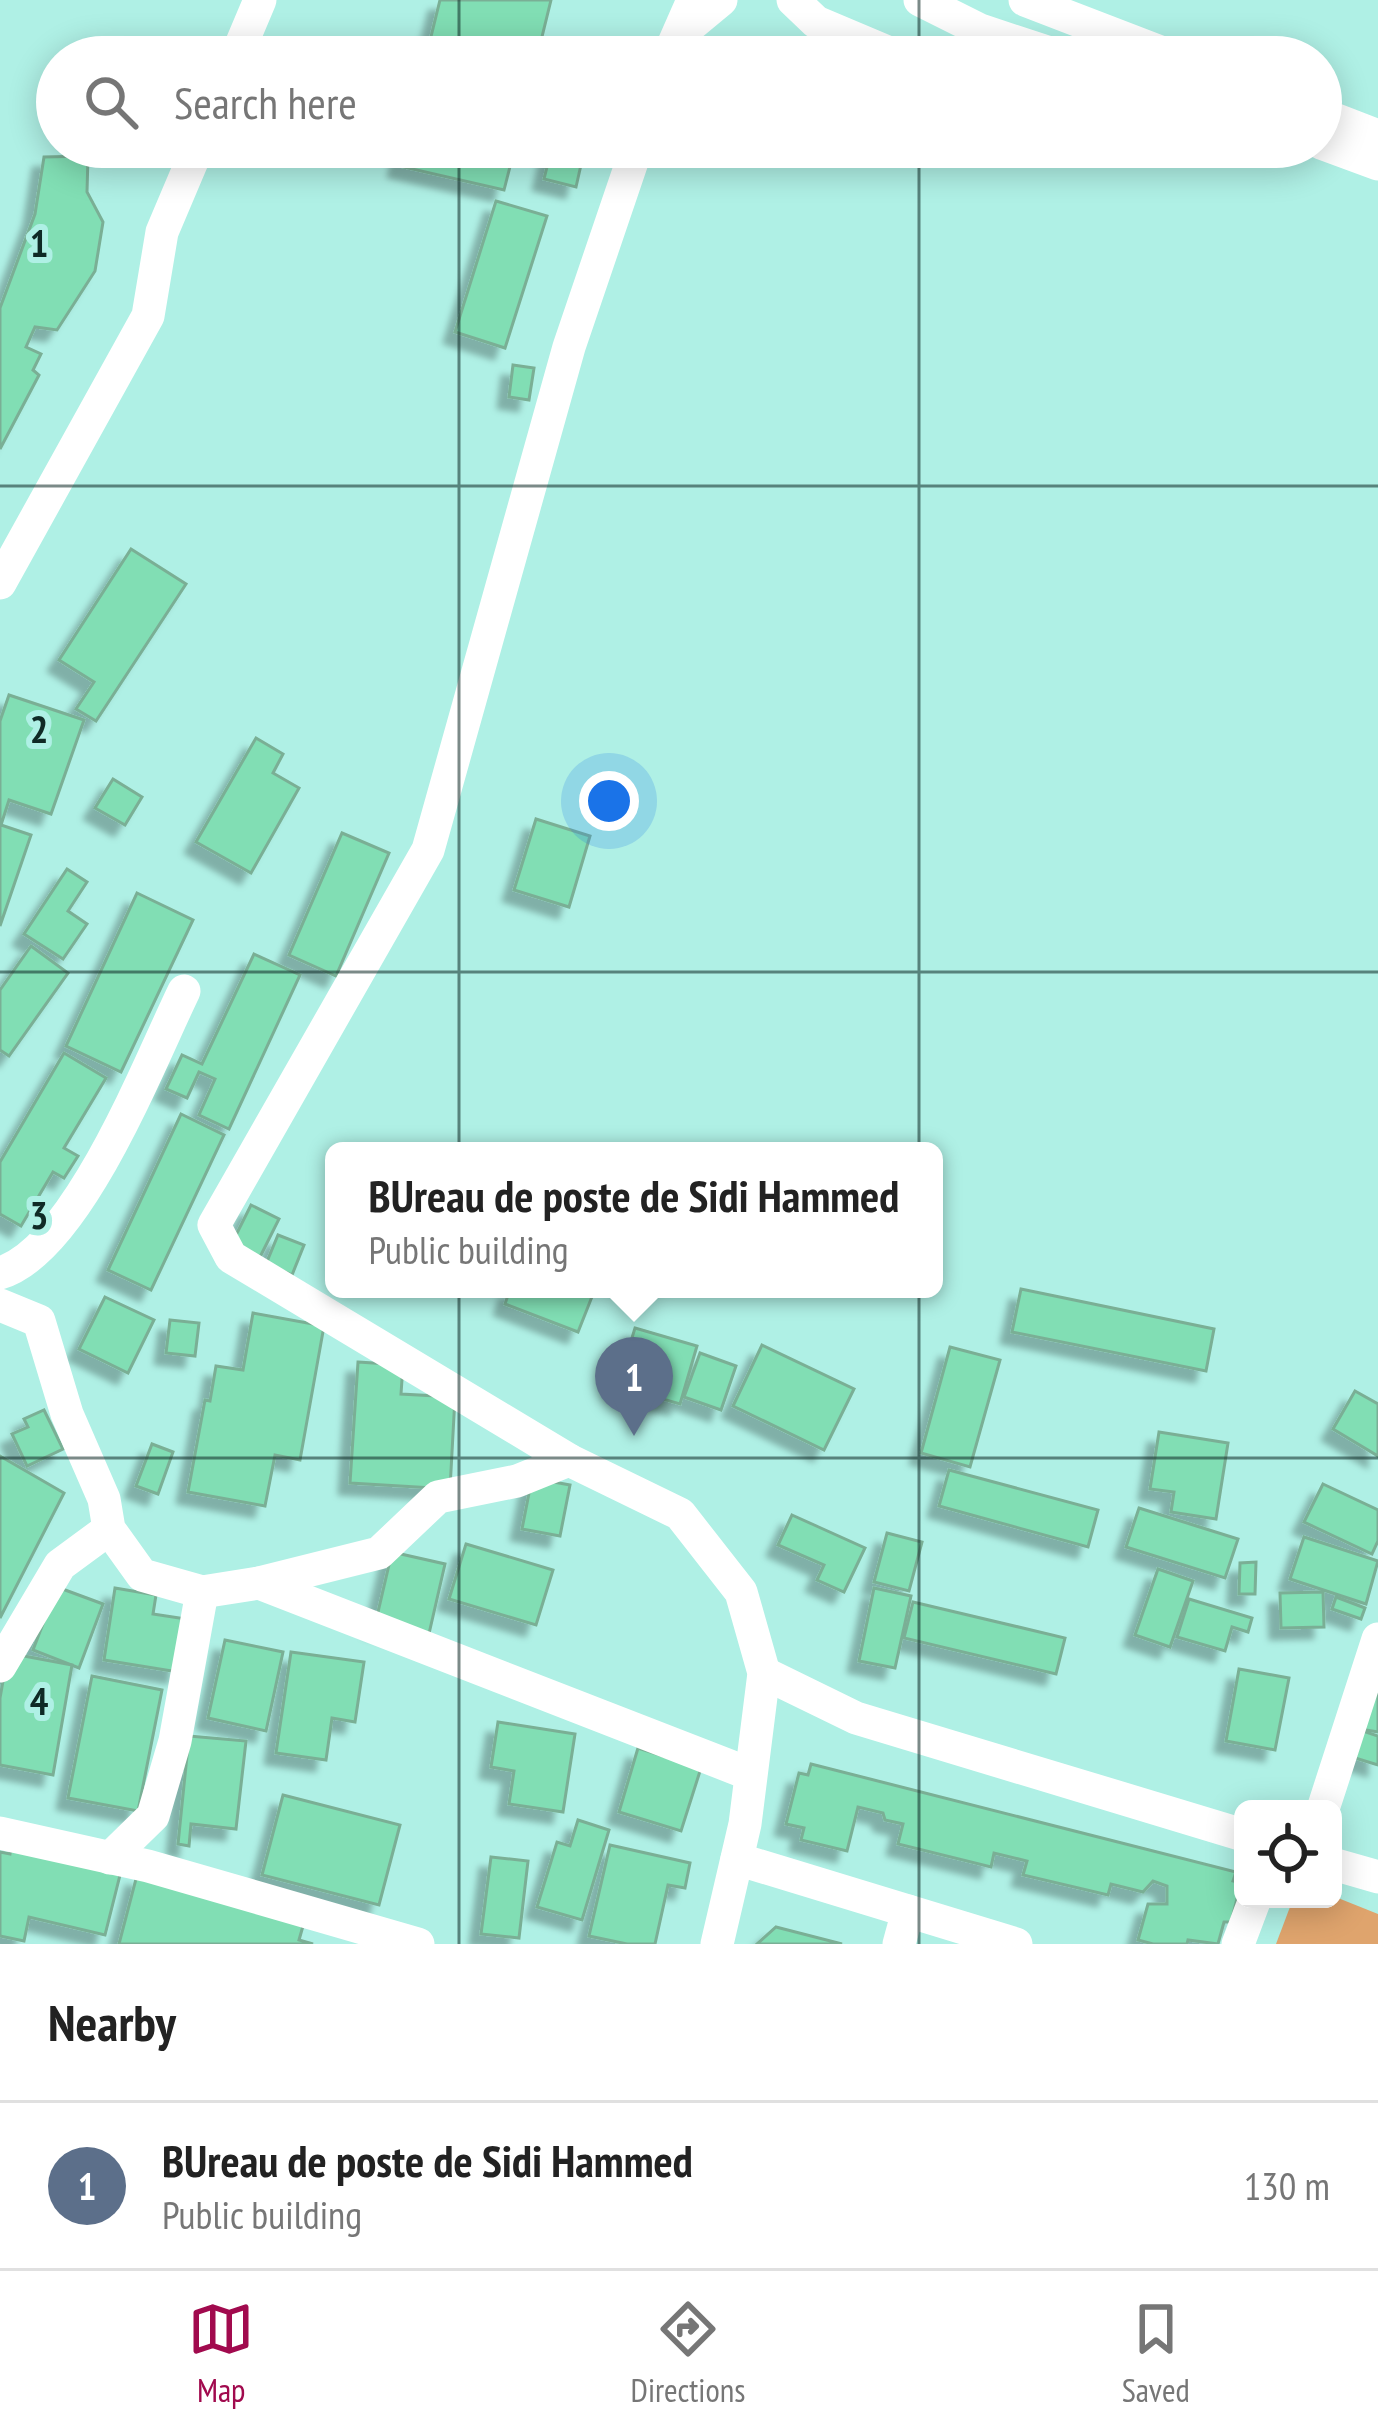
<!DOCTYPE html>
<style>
body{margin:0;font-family:"PT Sans Narrow",sans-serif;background:#f6f6f6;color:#222}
.controls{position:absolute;right:36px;bottom:36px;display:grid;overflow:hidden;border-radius:18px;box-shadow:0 6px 30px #0003}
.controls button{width:108px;height:108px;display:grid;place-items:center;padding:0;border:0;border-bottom:3px solid #e0e0e0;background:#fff;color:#222;font:60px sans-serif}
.you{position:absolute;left:609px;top:801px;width:42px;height:42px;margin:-30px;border:9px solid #fff;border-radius:50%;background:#1a73e8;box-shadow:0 0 0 18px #1a73e833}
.badge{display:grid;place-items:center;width:78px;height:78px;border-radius:50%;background:#a10a4e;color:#fff;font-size:39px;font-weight:700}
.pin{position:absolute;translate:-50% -99px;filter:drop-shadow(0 3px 6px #0008)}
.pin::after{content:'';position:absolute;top:63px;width:42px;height:36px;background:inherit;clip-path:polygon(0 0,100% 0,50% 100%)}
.popup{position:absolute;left:325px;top:1142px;width:618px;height:156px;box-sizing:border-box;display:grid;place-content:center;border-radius:18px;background:#fff;filter:drop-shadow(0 3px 9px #0005);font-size:39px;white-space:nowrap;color:#767676}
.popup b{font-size:45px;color:#222}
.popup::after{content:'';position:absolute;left:50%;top:100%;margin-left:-24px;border:24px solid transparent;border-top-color:#fff}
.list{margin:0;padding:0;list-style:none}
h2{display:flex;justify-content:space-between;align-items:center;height:156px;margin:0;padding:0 48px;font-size:51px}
h2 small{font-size:39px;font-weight:400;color:#767676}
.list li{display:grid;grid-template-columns:78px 1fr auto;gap:36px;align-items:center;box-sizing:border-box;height:168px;padding:0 48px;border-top:3px solid #e0e0e0}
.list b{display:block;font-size:45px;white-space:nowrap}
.list p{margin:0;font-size:39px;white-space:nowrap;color:#767676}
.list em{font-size:39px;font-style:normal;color:#767676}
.icon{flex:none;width:66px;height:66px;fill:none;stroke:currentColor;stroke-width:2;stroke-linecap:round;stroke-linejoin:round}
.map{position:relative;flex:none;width:1378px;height:1944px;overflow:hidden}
.search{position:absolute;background:#fff;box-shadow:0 6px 30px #0003;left:36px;right:36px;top:36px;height:132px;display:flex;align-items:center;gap:30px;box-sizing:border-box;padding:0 42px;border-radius:66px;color:#767676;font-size:45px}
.sheet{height:324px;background:#fff}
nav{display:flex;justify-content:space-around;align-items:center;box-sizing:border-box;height:168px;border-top:3px solid #e0e0e0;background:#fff;font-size:33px;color:#767676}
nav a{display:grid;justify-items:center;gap:6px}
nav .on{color:#a10a4e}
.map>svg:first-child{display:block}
</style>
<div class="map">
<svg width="1378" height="1944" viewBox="0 0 1378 1944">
<defs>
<filter id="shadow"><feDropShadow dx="-11" dy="11" stdDeviation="3" flood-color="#0004"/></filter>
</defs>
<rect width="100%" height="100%" fill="#aff0e5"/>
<polygon fill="#dfa46d" points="1333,1896 1378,1914 1378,1944 1276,1944 1293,1899"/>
<g fill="#81deb4" stroke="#7aaf95" stroke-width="3" filter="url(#shadow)">
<polygon points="440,0 551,0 537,57 426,57"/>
<polygon points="404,147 515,147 504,190 399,166"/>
<polygon points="552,147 585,147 576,187 544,179"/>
<polygon points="88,156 87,192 103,222 95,271 57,330 35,327 26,347 41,354 33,370 39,375 0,449 0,308 35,214 44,157"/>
<polygon points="496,201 547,216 505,348 455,332"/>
<polygon points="513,365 534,368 529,400 509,397"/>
<polygon points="131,549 186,584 96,721 76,709 94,682 59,660"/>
<polygon points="9,695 84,720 51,814 9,800 1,825 31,835 0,926 0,721"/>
<polygon points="256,738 283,754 273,773 299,788 251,873 196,842"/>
<polygon points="113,779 142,797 125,825 95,808"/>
<polygon points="536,819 590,836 569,907 514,890"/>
<polygon points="342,833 389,853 336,976 289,955"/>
<polygon points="67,869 87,882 68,911 87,924 63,959 24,934"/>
<polygon points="137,893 193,920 121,1072 66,1046"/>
<polygon points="31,946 68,973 9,1056 0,1050 0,990"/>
<polygon points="254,954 300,975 229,1129 199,1115 215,1079 199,1072 187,1098 166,1089 182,1055 202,1064"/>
<polygon points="64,1053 106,1078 64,1148 78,1156 64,1178 53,1172 21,1226 0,1214 0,1162"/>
<polygon points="181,1114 224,1135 151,1290 108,1270"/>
<polygon points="251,1205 279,1219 259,1259 231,1245"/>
<polygon points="278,1235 304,1245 292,1275 266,1264"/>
<polygon points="510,1289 595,1289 578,1332 505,1304"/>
<polygon points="1021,1289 1214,1329 1206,1371 1012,1332"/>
<polygon points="105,1297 154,1320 128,1373 79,1349"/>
<polygon points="253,1313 324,1326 300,1460 275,1455 265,1506 188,1492 205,1400 210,1401 216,1366 243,1370"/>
<polygon points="170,1320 199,1323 195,1356 166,1353"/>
<polygon points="635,1328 697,1346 680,1404 617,1386"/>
<polygon points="762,1345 854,1389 824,1450 733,1406"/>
<polygon points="950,1347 1000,1360 970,1467 921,1453"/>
<polygon points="700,1353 736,1366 721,1410 684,1397"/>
<polygon points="358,1362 403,1365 401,1394 455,1397 450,1489 350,1483"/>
<polygon points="1355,1391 1378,1404 1378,1456 1333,1429"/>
<polygon points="44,1410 63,1449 27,1466 12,1434 28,1427 24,1419"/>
<polygon points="1159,1432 1228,1443 1216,1519 1171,1512 1174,1492 1150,1489"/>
<polygon points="152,1444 173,1452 158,1494 136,1486"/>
<polygon points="0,1456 64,1493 0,1618"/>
<polygon points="949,1470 1098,1510 1088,1547 939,1506"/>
<polygon points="532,1478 570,1485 560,1536 522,1529"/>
<polygon points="1323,1484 1378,1510 1378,1541 1372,1554 1304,1522"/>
<polygon points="1139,1508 1238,1539 1225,1578 1126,1547"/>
<polygon points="792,1515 865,1548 844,1592 817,1580 824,1565 778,1545"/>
<polygon points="887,1533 922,1542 909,1591 874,1582"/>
<polygon points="1304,1537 1378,1561 1366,1604 1290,1579"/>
<polygon points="466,1544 553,1570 536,1625 449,1599"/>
<polygon points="392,1552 445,1564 428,1638 375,1625"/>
<polygon points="1256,1562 1255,1594 1239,1594 1240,1563"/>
<polygon points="1158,1569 1193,1581 1170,1647 1135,1635"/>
<polygon points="57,1587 103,1604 79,1668 33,1650"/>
<polygon points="115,1588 156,1595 153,1614 186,1619 178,1672 104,1660"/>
<polygon points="874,1588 911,1596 895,1668 859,1661"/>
<polygon points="1323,1592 1324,1627 1281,1628 1280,1593"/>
<polygon points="1336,1597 1365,1608 1361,1619 1332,1609"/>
<polygon points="1189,1599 1252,1618 1248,1632 1232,1627 1225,1651 1177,1637"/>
<polygon points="913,1602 1065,1638 1056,1674 904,1638"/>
<polygon points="225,1640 283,1652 266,1731 208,1718"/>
<polygon points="291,1652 364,1662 355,1722 332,1718 326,1760 276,1753"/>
<polygon points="8,1653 72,1665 53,1775 0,1765 0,1698"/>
<polygon points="1239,1669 1289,1678 1275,1750 1226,1741"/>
<polygon points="92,1676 162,1690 138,1811 68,1798"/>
<polygon points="1378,1685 1378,1732 1360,1729"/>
<polygon points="498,1722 575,1734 563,1812 509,1804 514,1771 491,1767"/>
<polygon points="1363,1731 1378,1736 1378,1765 1355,1758"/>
<polygon points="189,1736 246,1741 236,1829 191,1824 189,1846 178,1844"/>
<polygon points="638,1748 701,1768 681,1831 619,1812"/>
<polygon points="811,1764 1236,1872 1233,1881 1241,1883 1231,1922 1224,1922 1218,1944 1188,1940 1187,1944 1153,1944 1138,1940 1148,1904 1167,1904 1167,1886 1153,1881 1143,1892 1111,1884 1108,1895 1023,1875 1027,1861 994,1853 991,1867 898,1844 903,1824 885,1820 883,1813 858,1807 847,1851 801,1840 804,1828 786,1824 799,1773 808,1775"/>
<polygon points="283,1795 400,1825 379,1905 262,1875"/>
<polygon points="578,1820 609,1830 582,1920 537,1907 557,1842 570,1846"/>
<polygon points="12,1842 122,1867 105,1935 29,1917 24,1941 0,1936 0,1852 10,1854"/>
<polygon points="610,1845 690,1863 685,1888 668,1885 655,1944 627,1944 589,1936"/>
<polygon points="491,1857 528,1861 519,1938 481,1934"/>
<polygon points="137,1875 305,1919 299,1940 313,1944 119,1944"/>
<polygon points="776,1927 842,1944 757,1944"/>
</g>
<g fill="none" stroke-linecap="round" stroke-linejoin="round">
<g stroke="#fff" stroke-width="33">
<polyline points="793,0 816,22 899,57"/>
<polyline points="920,0 980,30 1062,57"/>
<polyline points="1025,0 1173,57"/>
<polyline points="680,34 721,0"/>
<polyline points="236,57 260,0"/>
<polyline points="668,57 693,0"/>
<polyline points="1321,114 1378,136"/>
<polyline points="1321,143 1378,164"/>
<polyline points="0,583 148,316 162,232 198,147"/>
<path d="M0,1273C77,1250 149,1063 184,991"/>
<polyline points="0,1305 39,1321 67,1414 104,1499 109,1529 142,1575 202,1592 259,1583 379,1553 438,1497 517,1481 569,1460 680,1514 741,1592 764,1673 745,1824 717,1944"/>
<polyline points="569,1460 231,1257 214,1225 428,850 569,347 637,147"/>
<polyline points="259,1583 750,1774"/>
<polyline points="0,1666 60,1565 109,1529"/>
<polyline points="764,1673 856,1718 1243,1835"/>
<polyline points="1323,1809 1378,1639"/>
<polyline points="0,1833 148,1866 418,1944"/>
<polyline points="110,1858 153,1816 175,1741 202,1592"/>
<polyline points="737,1859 1016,1944"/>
<polyline points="1333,1864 1378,1877"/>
<polyline points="899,1944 908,1911"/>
<polyline points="1238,1944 1255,1899"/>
</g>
</g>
<path fill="none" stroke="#0f2a26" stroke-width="3" stroke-opacity="0.55" d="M459,0V57M919,0V57M459,147V1944M919,147V1944M0,486H1378M0,972H1378M0,1458H1378"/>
<g font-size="39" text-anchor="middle" font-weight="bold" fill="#0f2a26" stroke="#aff0e5" stroke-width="12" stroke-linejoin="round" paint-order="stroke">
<text x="39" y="257">1</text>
<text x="39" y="743">2</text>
<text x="39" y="1229">3</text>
<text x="39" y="1715">4</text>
</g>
</svg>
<div class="controls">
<button><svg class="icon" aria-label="locate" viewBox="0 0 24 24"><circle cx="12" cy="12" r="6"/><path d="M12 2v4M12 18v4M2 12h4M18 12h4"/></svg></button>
</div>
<div class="you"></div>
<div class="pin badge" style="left:634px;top:1436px;background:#5c6f8a">1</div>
<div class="popup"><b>BUreau de poste de Sidi Hammed</b>Public building</div>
<div class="search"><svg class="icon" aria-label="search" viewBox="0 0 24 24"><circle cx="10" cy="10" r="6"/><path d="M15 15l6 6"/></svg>Search here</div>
</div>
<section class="sheet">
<h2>Nearby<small></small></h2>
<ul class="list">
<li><span class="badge" style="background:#5c6f8a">1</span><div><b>BUreau de poste de Sidi Hammed</b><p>Public building</p></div><em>130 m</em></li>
</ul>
</section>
<nav>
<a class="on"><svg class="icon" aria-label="map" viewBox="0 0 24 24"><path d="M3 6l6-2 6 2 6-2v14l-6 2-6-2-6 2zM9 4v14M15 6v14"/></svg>Map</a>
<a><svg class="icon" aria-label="directions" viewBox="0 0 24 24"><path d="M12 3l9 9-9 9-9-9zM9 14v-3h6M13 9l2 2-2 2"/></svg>Directions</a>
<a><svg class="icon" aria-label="saved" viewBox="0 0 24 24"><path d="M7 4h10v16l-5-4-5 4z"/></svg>Saved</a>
</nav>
